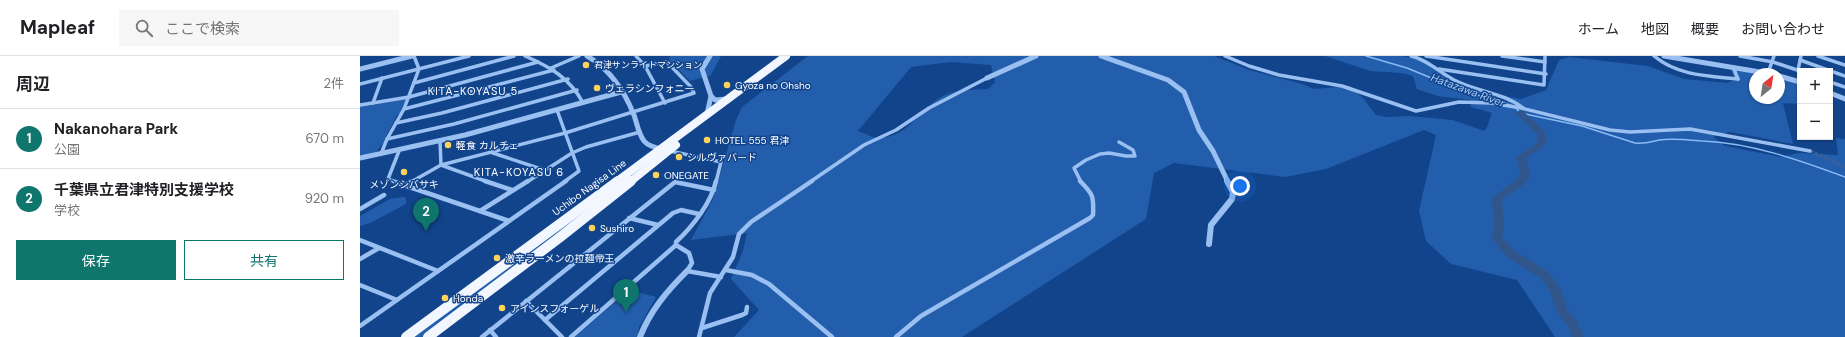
<!DOCTYPE html>
<html lang="ja">
<meta charset="utf-8">
<style>
body{margin:0;font-family:"DM Sans","Noto Sans JP",sans-serif;background:#f6f6f6;color:#202124}
.controls{position:absolute;right:12px;top:12px;display:grid;overflow:hidden;border-radius:0px;box-shadow:0 1px 3px #0004}
.controls button{width:36px;height:36px;display:grid;place-items:center;padding:0;border:0;border-bottom:1px solid #e0e0e0;background:#fff;color:#202124;font:20px sans-serif}
.compass{position:absolute;left:1389px;top:12px;width:36px;height:36px;border-radius:50%;background:#fff;box-shadow:0 1px 3px #0004;rotate:30deg}
.you{position:absolute;left:880px;top:130px;width:14px;height:14px;margin:-10px;border:3px solid #fff;border-radius:50%;background:#1a73e8;box-shadow:0 0 0 6px #1a73e833}
.badge{display:grid;place-items:center;width:26px;height:26px;border-radius:50%;background:#0f766e;color:#fff;font-size:13px;font-weight:700}
.pin{position:absolute;translate:-50% -33px;filter:drop-shadow(0 1px 2px #0008)}
.pin::after{content:'';position:absolute;top:21px;width:14px;height:12px;background:inherit;clip-path:polygon(0 0,100% 0,50% 100%)}
.list{margin:0;padding:0;list-style:none}
h2{display:flex;justify-content:space-between;align-items:center;height:52px;margin:0;padding:0 16px;font-size:17px}
h2 small{font-size:13px;font-weight:400;color:#757577}
.list li{display:grid;grid-template-columns:26px 1fr auto;gap:12px;align-items:center;box-sizing:border-box;height:60px;padding:0 16px;border-top:1px solid #e0e0e0}
.list b{display:block;font-size:15px;white-space:nowrap}
.list p{margin:0;font-size:13px;white-space:nowrap;color:#757577}
.list em{font-size:13px;font-style:normal;color:#757577}
.actions{display:flex;gap:8px;padding:12px 16px}
.actions a{flex:1;padding:9px 0;border:1px solid #0f766e;border-radius:0px;text-align:center;font-size:14px;color:#0f766e}
.actions .main{background:#0f766e;color:#fff}
.icon{flex:none;width:22px;height:22px;fill:none;stroke:currentColor;stroke-width:2;stroke-linecap:round;stroke-linejoin:round}
.map{position:relative;flex:none;width:1485px;height:281px;overflow:hidden}
header{display:flex;align-items:center;gap:24px;box-sizing:border-box;height:56px;padding:0 20px;background:#fff;border-bottom:1px solid #e0e0e0}
header strong{font-size:19px}
nav{display:flex;gap:22px;margin-inline-start:auto;font-size:14px}
.search{width:280px;height:36px;background:#f6f6f6;display:flex;align-items:center;gap:10px;box-sizing:border-box;padding:0 14px;border-radius:0px;color:#757577;font-size:15px}
main{display:flex}
aside{flex:1;background:#fff}
.map>svg:first-child{display:block}
</style>
<header>
<strong>Mapleaf</strong>
<div class="search"><svg class="icon" aria-label="search" viewBox="0 0 24 24"><circle cx="10" cy="10" r="6"/><path d="M15 15l6 6"/></svg>ここで検索</div>
<nav><a>ホーム</a><a>地図</a><a>概要</a><a>お問い合わせ</a></nav>
</header>
<main>
<aside>
<h2>周辺<small>2件</small></h2>
<ul class="list">
<li><span class="badge">1</span><div><b>Nakanohara Park</b><p>公園</p></div><em>670 m</em></li>
<li><span class="badge">2</span><div><b>千葉県立君津特別支援学校</b><p>学校</p></div><em>920 m</em></li>
</ul>
<div class="actions"><a class="main">保存</a><a>共有</a></div>
</aside>
<div class="map">
<svg width="1485" height="281" viewBox="0 0 1485 281">
<rect width="100%" height="100%" fill="#12448c"/>
<g fill="#235eac" fill-rule="evenodd">
<polygon points="310,0 361,0 351,19 330,25 309,4"/>
<path d="M448,0H854L889,14L942,28L954,33L990,30L1003,42L1016,59L1026,61L1049,60L1093,64L1124,75L1127,71L1132,57L1111,51V44L1078,40L1057,33L1053,20L1042,17L1010,15L965,0H1042L1060,4L1118,35L1161,43L1186,34L1199,4L1209,1L1288,10L1324,23L1368,27L1377,22L1374,21L1369,9L1415,18H1395V42H1419V19L1440,27V48L1423,47L1433,88L1370,76L1353,81L1365,90L1421,101L1438,97L1478,99L1476,82L1485,83V281H1195L1157,224L1091,208L1066,185L1059,155L1076,79L1064,74L966,113L925,121L814,107L794,117L786,163L602,281H374L399,254L371,223L383,195L387,177L331,184L353,143L376,64L382,51ZM591,6L631,9L635,26L628,33C614,34 598,33 585,39C559,51 551,81 519,82C513,82 504,77 498,75L551,11Z"/>
<polygon points="47,43 40,58 37,59 24,84 24,86 17,95 0,101 0,50"/>
<polygon points="43,141 46,142 46,148 10,167 0,170 0,160 30,143"/>
<polygon points="235,148 65,281 51,281"/>
<polygon points="269,234 296,241 279,271 277,281 215,281"/>
</g>
<g fill="none" stroke-linecap="round" stroke-linejoin="round">
<g stroke="#8bbaf5" stroke-width="1.5">
<polyline points="1006,0 1047,12 1098,33 1153,50"/>
<path d="M1156,52L1160,57L1222,70L1275,87C1284,88 1290,86 1299,84C1313,82 1329,84 1342,85C1392,87 1439,104 1485,121"/>
</g>
<path fill="#30568c" fill-rule="evenodd" d="M1160,54L1163,55L1184,75L1188,84L1182,92L1166,102C1166,107 1170,113 1169,118C1168,130 1151,137 1142,143L1144,167L1142,181L1155,195L1187,215L1194,223L1202,235L1207,253L1217,265L1224,281H1212L1208,270L1196,254L1190,236L1186,229L1179,221L1147,201L1132,182L1134,167L1132,142L1158,122L1160,116L1156,101L1176,88L1178,84L1177,78L1156,57Z"/>
<polyline stroke="#36609d" stroke-width="3.5" stroke-dasharray="3.5 1.5" stroke-linecap="butt" points="1450,95 1485,111"/>
<g stroke="#9abff1" stroke-width="3.5">
<path d="M165,0C190,11 210,22 223,47"/>
<polyline points="276,0 285,10 305,47"/>
<polyline points="865,0 889,10 919,19 982,30 1056,55 1099,46 1131,47 1161,52 1250,74 1270,76 1330,73 1450,95"/>
<path d="M1051,0C1068,4 1079,16 1094,24C1117,36 1142,36 1163,52"/>
<polyline points="1066,0 1186,18"/>
<polyline points="1142,0 1185,6"/>
<path d="M1294,0C1318,20 1348,20 1378,23"/>
<polyline points="1380,0 1413,6 1440,15"/>
<polyline points="1458,0 1485,9"/>
<polyline points="1440,4 1485,20"/>
<polyline points="1373,11 1378,23"/>
<polyline points="191,12 219,0"/>
<polyline points="1079,13 1184,29 1185,0"/>
<polyline points="1438,14 1441,0"/>
<polyline points="1408,17 1414,0"/>
<polyline points="1470,26 1485,31"/>
<polyline points="54,27 154,0"/>
<polyline points="0,28 109,0"/>
<polyline points="13,47 22,22"/>
<polyline points="0,49 49,41 178,6"/>
<polyline points="44,53 194,14"/>
<polyline points="197,54 219,115 204,126"/>
<polyline points="36,67 82,57 208,23"/>
<polyline points="27,83 94,68 217,34"/>
<polyline points="80,85 81,109 128,126"/>
<polyline points="310,95 361,106 356,126"/>
<polyline points="130,96 184,114"/>
<polyline points="21,98 27,83 44,53 59,13 54,0"/>
<polyline points="35,126 28,123 39,95"/>
<polyline points="51,126 81,109 205,77 334,37 331,31 307,6 285,10"/>
<polyline points="167,126 212,97 226,91 280,76"/>
<polyline points="450,126 504,89 536,74 569,52 627,22"/>
<polyline points="721,126 714,112 726,104 740,98 749,97 766,100 775,100 773,94 759,86"/>
</g>
<g stroke="#9abff1" stroke-width="4.5">
<polyline points="32,125 149,165"/>
<polyline points="125,125 152,134"/>
<polyline points="45,129 53,125"/>
<polyline points="0,153 24,139"/>
<polyline points="120,155 168,125"/>
<polyline points="269,162 298,169"/>
<polyline points="0,184 78,215"/>
<polyline points="0,203 19,192"/>
<polyline points="366,214 392,219 409,228 472,281"/>
<path d="M327,215L332,207L329,197L316,189V186C333,170 351,147 356,125"/>
<polyline points="327,215 361,221"/>
<polyline points="0,229 37,244"/>
<polyline points="166,245 202,281"/>
<polyline points="185,264 313,157 321,154 339,158"/>
<polyline points="0,270 206,125"/>
<polyline points="342,272 382,259 386,257 387,251"/>
<polyline points="130,274 136,281"/>
<polyline points="122,281 315,126 354,134"/>
<polyline points="211,281 316,189"/>
<polyline points="339,281 350,237 373,201 379,178 391,166 452,125"/>
<path d="M536,281L561,260L730,162L733,159C734,140 733,138 720,125"/>
</g>
<g stroke="#9abff1" stroke-width="5">
<path d="M227,0C250,13 264,34 274,59C277,67 278,77 284,85C288,90 296,92 303,93"/>
<polyline points="741,0 808,24 824,36 839,74 853,95 868,126"/>
<polyline points="1304,0 1412,18"/>
<polyline points="0,13 52,0"/>
<polyline points="1419,20 1440,26"/>
<polyline points="627,22 676,0"/>
<polyline points="1470,37 1485,43"/>
<polyline points="351,40 355,44 367,43"/>
<polyline points="347,58 351,40 342,13 350,0"/>
<polyline points="0,102 105,79 261,36"/>
</g>
<g stroke="#9abff1" stroke-width="6">
<polyline points="849,188 851,169 872,143 873,136 867,125"/>
<path d="M280,281C290,255 307,235 327,215"/>
</g>
<g stroke="#f2f6ff" stroke-width="8">
<polyline points="256,126 426,0"/>
<polyline points="270,126 316,89"/>
</g>
<g stroke="#f2f6ff" stroke-width="10">
<polyline points="46,281 258,125"/>
<polyline points="68,281 199,182 271,125"/>
</g>
</g>
<g fill="#ffd35a" stroke="#12448c" stroke-width="1.5">
<circle cx="226" cy="9" r="4"/>
<circle cx="367" cy="29" r="4"/>
<circle cx="237" cy="32" r="4"/>
<circle cx="347" cy="84" r="4"/>
<circle cx="88" cy="89" r="4"/>
<circle cx="319" cy="101" r="4"/>
<circle cx="44" cy="116" r="4"/>
<circle cx="296" cy="119" r="4"/>
<circle cx="232" cy="172" r="4"/>
<circle cx="137" cy="202" r="4"/>
<circle cx="85" cy="242" r="4"/>
<circle cx="142" cy="252" r="4"/>
</g>
<g text-anchor="middle" stroke-width="3" stroke-linejoin="round" paint-order="stroke">
<g font-size="9" fill="#fff" stroke="#12448c" text-anchor="start">
<text x="234" y="12">君津サンライトマンション</text>
</g>
<g font-size="10" fill="#fff" stroke="#12448c" text-anchor="start">
<text x="375" y="33">Gyoza no Ohsho</text>
<text x="245" y="36">ヴェラシンフォニー</text>
<text x="355" y="88">HOTEL 555 君津</text>
<text x="96" y="93">軽食 カルチェ</text>
<text x="327" y="105">シルヴァバード</text>
<text x="304" y="123">ONEGATE</text>
<text x="44" y="132" text-anchor="middle">メゾンシバサキ</text>
<text x="240" y="176">Sushiro</text>
<text x="145" y="206">激辛ラーメンの拉麺帝王</text>
<text x="93" y="246">Honda</text>
<text x="150" y="256">アインスフォーゲル</text>
</g>
<g font-size="10" fill="#fff" stroke="#12448c">
<text transform="translate(229 131) rotate(-36)" y="4">Uchibo Nagisa Line</text>
</g>
<g font-size="11" font-style="italic" fill="#a5caf9" stroke="#12448c">
<text transform="translate(1108 34) rotate(20)" y="4">Hatazawa River</text>
</g>
<g font-size="11" letter-spacing="1" fill="#fff" stroke="#12448c">
<text x="113" y="39">KITA-KOYASU 5</text>
<text x="159" y="120">KITA-KOYASU 6</text>
</g>
</g>
</svg>
<div class="controls">
<button>+</button>
<button>−</button>
</div>
<svg class="compass" viewBox="-18 -18 36 36"><path d="M0-13l5 13h-10z" fill="#e53935"/><path d="M0 13l5-13h-10z" fill="#757577"/></svg>
<div class="you"></div>
<div class="pin badge" style="left:266px;top:256px">1</div>
<div class="pin badge" style="left:66px;top:175px">2</div>
</div>
</main>
